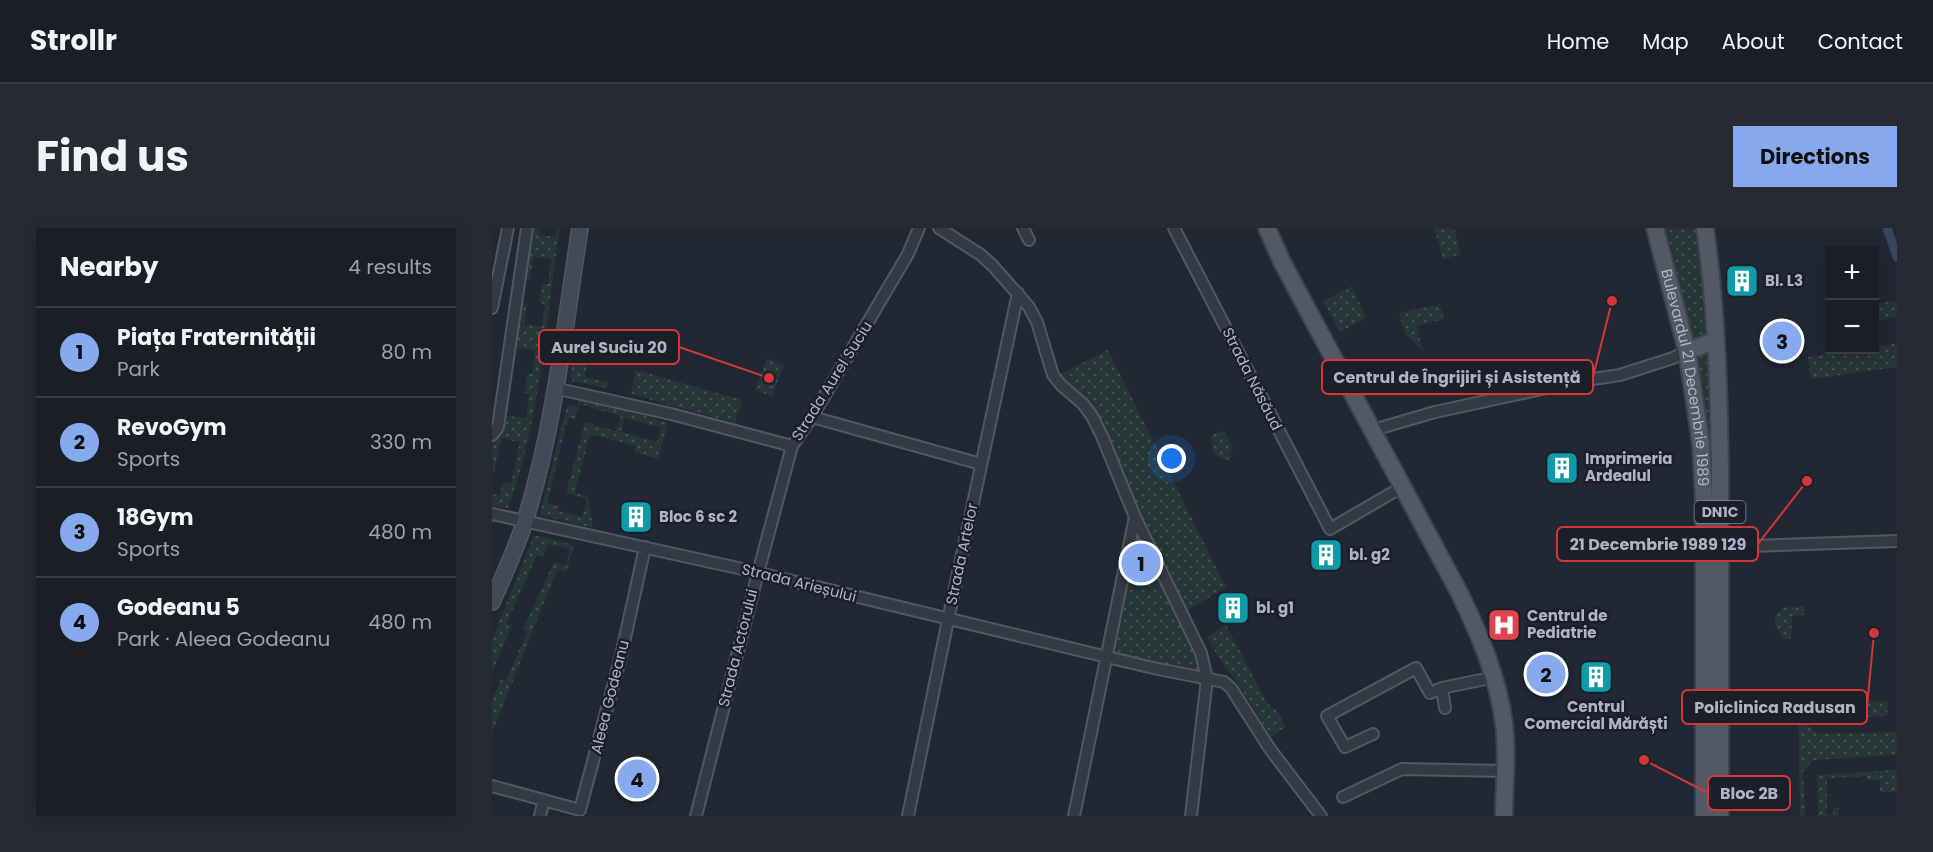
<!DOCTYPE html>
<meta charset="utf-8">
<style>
body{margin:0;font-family:Poppins,sans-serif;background:#262b33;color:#f1f3f6}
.controls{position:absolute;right:18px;top:18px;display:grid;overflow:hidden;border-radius:0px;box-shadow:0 3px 15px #0003}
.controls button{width:54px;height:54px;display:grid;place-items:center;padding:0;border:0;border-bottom:2px solid #373c44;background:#191e27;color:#f1f3f6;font:30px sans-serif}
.you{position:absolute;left:680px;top:231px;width:21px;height:21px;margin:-15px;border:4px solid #fff;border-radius:50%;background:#1a73e8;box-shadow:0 0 0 9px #1a73e833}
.badge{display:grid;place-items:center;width:39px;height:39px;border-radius:50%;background:#87a9ed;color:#111;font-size:20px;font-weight:700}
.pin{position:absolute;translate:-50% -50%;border:3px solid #fff;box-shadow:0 2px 6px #0006}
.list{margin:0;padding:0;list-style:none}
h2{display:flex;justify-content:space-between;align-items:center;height:78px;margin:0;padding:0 24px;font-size:26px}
h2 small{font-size:20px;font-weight:400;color:#9fa2a7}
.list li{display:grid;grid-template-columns:39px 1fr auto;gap:18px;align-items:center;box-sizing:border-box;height:90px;padding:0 24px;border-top:2px solid #373c44}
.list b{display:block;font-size:22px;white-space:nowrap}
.list p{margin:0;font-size:20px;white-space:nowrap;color:#9fa2a7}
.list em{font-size:20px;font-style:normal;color:#9fa2a7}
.map{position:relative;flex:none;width:1405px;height:588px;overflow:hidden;border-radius:0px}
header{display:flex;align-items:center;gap:36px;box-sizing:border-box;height:84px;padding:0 30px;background:#191e27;border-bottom:2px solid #373c44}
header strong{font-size:28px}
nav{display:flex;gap:33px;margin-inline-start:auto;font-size:21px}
.intro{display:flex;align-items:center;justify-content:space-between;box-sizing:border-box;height:144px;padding:0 36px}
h1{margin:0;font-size:42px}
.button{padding:15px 27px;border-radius:0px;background:#87a9ed;color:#111;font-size:21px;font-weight:700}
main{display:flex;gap:36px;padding:0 36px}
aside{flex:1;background:#191e27;border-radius:0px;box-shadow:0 3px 15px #0003}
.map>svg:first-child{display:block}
</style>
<header>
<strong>Strollr</strong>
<nav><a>Home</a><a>Map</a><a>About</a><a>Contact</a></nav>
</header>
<div class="intro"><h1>Find us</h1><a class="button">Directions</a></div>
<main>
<aside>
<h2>Nearby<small>4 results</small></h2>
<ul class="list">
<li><span class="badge">1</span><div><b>Piața Fraternității</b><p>Park</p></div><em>80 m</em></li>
<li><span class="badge">2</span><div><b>RevoGym</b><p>Sports</p></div><em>330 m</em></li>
<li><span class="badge">3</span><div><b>18Gym</b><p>Sports</p></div><em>480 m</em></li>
<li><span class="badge">4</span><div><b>Godeanu 5</b><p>Park · Aleea Godeanu</p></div><em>480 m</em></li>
</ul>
</aside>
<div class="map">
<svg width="1405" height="588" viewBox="0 0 1405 588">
<defs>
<pattern id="grass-dots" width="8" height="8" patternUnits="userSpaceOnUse" patternTransform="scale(1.5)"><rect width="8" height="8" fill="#263637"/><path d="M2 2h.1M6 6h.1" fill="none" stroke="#435152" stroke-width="1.8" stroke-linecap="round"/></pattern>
</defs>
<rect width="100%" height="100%" fill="#212834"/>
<g fill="url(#grass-dots)" fill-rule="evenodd">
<path d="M38,0H48L47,7L63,9L65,0H68C53,92 49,192 16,280L0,278V266L8,268L11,255L19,256L28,214L9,210L1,250L0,216L9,197ZM41,29L59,31L56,56H50L47,75L53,76L50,99L32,96L35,76L30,75L33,51L38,52ZM23,120L43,122L40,146L35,145L33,165L37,166L34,190L15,188Z"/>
<polygon points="942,0 962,0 969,26 951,31"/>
<polygon points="1173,0 1204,0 1216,102 1213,111 1199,114 1182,55"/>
<polygon points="860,58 874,90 848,104 831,73"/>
<polygon points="1405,73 1405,89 1383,93 1383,76"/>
<polygon points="948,76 952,91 925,98 930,122 914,107 907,85"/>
<polygon points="1405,115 1405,139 1319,151 1316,129 1364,122 1382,122 1383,119"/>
<polygon points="1221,119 1223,588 1201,125"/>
<polygon points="616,122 734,359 693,384 602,181 575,158 569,146"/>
<polygon points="82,126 91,128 90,133 95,135 93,149 116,155 115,160 80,153 78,149"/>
<polygon points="275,130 292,137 280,168 263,162"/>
<polygon points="144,142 250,172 243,195 139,166"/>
<path d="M87,172L140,184L176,195L166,231L142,224L143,218L98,206L83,265L96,268L101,300L48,287L75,177L85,179ZM88,176L129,188L124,203L93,194L74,265L95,271L90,289L66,283L67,278L55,275L76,190L83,191ZM132,190L169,200L165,214L129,204Z"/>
<path d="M732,203L741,219L737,232C719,228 721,224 719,207Z"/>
<polygon points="643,289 715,451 614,428"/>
<polygon points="42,308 46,308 82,317 74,344 65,342 0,505 0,472 9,451 14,453 35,404 31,401 62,334 74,337 78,321 56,316 50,329 45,327 14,396 20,397 0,445 0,411"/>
<polygon points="1312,378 1312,387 1300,388 1299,411 1290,411 1290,406 1283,399 1283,388 1290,380"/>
<polygon points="734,397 775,475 786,484 793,499 779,509 743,451 728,432 715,409"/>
<polygon points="1341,471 1349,471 1350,473 1396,473 1395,488 1329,491 1329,478 1341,477"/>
<polygon points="1306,475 1315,475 1315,497 1325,506 1405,504 1405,527 1321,532 1311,543 1313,588 1308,588"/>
<polygon points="138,535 159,540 153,566 132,561"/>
<polygon points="1405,542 1405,564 1388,564 1388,552 1374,552 1374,548 1335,550 1335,587 1341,587 1341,579 1347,580 1347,588 1326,588 1325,547"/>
</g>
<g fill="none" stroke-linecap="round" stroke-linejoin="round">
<polyline stroke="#38455c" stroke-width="9" points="1395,0 1405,29"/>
<g stroke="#515762" stroke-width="14">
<g id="street">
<polyline points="447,0 489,27 501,38 537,79 545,94 561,147 569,157 591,176 600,188 610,208 643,289 709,425 715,451 699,588"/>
<polyline points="531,0 537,12"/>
<polyline points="682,0 838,301 910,259"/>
<polyline points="0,80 16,0"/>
<polyline points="62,160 179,186 300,218"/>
<polyline points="320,189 489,236"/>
<polyline points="881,202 943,184 1087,153 1128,147 1181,130 1195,123"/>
<polyline points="0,207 6,199 35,0"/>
<polyline points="0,286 246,340 661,440 732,454 739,460 778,521 829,588"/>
<polyline points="1229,316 1260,318 1405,313"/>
<polyline points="953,480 950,460 1003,449"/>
<polyline points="881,506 853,519 835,488 924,440 938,465 950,460"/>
<polyline points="0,558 88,582 129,428 153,319"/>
<polyline points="851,569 910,541 1013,543"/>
<polyline points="48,588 52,572"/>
<polyline points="204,588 266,345 300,218 320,189 416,26 427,0"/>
<polyline points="416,588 456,392 526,65"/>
<polyline points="582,588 643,289"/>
</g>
</g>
<g stroke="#515762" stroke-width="18">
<path id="secondary" d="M0,374C12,347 24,321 33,293C62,201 73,96 88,0"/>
</g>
<g stroke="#3d434e" stroke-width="20">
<g id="primary">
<path d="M775,0L790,34L968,366C988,408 1006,449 1012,496C1016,526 1012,558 1012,588"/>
<path id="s1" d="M1163,0L1195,123L1209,216L1212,272V588"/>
<path d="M1213,0C1225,83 1227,167 1228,250C1229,363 1227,475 1228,588"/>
<polyline points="1195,123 1223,113"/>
</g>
</g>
<use href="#street" stroke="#343a44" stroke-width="10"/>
<use href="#secondary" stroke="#424957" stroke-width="15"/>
<use href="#primary" stroke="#525965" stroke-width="16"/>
</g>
<defs>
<g id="building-square" transform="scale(1.725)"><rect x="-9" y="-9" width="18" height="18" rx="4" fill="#0f9aa8" stroke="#1a1f29"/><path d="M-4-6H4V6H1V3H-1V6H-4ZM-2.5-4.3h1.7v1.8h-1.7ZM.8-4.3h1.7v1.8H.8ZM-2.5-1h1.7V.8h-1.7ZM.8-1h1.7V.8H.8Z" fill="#fff"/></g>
<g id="hospital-square" transform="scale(1.725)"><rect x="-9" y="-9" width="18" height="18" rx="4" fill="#e0444e" stroke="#1a1f29"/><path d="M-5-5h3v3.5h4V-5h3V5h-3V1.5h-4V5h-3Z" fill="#fff"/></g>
</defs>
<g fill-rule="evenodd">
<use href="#building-square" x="1250" y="53"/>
<use href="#building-square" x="1070" y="240"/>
<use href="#building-square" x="144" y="289"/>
<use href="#building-square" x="834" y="327"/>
<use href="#building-square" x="741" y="380"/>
<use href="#hospital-square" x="1012" y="397"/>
<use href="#building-square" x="1104" y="449"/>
</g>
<g text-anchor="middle" stroke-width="5" stroke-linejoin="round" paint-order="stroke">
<rect fill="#1a1f29" stroke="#828793" stroke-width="1.5" x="1202.5" y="273" width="51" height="22" rx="4.5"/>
<g font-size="14" font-weight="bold" fill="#aeb4c1">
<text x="1228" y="289">DN1C</text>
</g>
<g font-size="15" font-weight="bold" fill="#aeb4c1" stroke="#1a1f29" text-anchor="start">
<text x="1273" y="58">Bl. L3</text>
<text x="1093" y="236">Imprimeria<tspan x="1093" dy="17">Ardealul</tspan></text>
<text x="167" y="294">Bloc 6 sc 2</text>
<text x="857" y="332">bl. g2</text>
<text x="764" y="385">bl. g1</text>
<text x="1035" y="393">Centrul de<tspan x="1035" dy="17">Pediatrie</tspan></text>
<text x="1104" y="484" text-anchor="middle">Centrul<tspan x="1104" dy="17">Comercial Mărăști</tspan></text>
</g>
<g font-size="15" fill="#aeb4c1" stroke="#1a1f29">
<text dy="5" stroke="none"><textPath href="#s1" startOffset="153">Bulevardul 21 Decembrie 1989</textPath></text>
<text transform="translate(760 151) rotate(63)" y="5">Strada Năsăud</text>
<text transform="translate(340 153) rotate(-58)" y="5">Strada Aurel Suciu</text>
<text transform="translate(470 326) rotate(-78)" y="5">Strada Artelor</text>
<text transform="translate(307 355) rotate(14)" y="5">Strada Arieșului</text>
<text transform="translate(246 420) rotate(-76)" y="5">Strada Actorului</text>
<text transform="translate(118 469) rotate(-76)" y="5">Aleea Godeanu</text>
</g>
</g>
<path fill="none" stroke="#d23637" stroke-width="2" d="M277 150L187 119M1120 73L1101 149M1315 253L1266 316M1382 405L1375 479M1152 532L1216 565"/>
<g fill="#d23637" stroke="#1a1f29" stroke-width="2">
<circle cx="277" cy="150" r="6"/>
<circle cx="1120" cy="73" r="6"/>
<circle cx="1315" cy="253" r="6"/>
<circle cx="1382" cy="405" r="6"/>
<circle cx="1152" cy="532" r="6"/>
</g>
<g fill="#1a1f29" stroke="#d23637" stroke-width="2">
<rect x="47" y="102" width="140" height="34" rx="6"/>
<rect x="830" y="132" width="271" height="34" rx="6"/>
<rect x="1065" y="299" width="201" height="34" rx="6"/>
<rect x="1190" y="462" width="185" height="34" rx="6"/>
<rect x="1216" y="548" width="82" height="34" rx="6"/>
</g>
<g font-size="16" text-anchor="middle" font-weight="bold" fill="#aeb4c1">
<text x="117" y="125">Aurel Suciu 20</text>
<text x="965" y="155">Centrul de Îngrijiri și Asistență</text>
<text x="1166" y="322">21 Decembrie 1989 129</text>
<text x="1283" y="485">Policlinica Radusan</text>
<text x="1257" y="571">Bloc 2B</text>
</g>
</svg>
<div class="controls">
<button>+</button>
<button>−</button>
</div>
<div class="you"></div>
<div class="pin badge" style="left:649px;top:335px">1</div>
<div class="pin badge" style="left:1054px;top:446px">2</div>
<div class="pin badge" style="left:1290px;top:113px">3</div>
<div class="pin badge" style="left:145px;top:551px">4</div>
</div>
</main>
